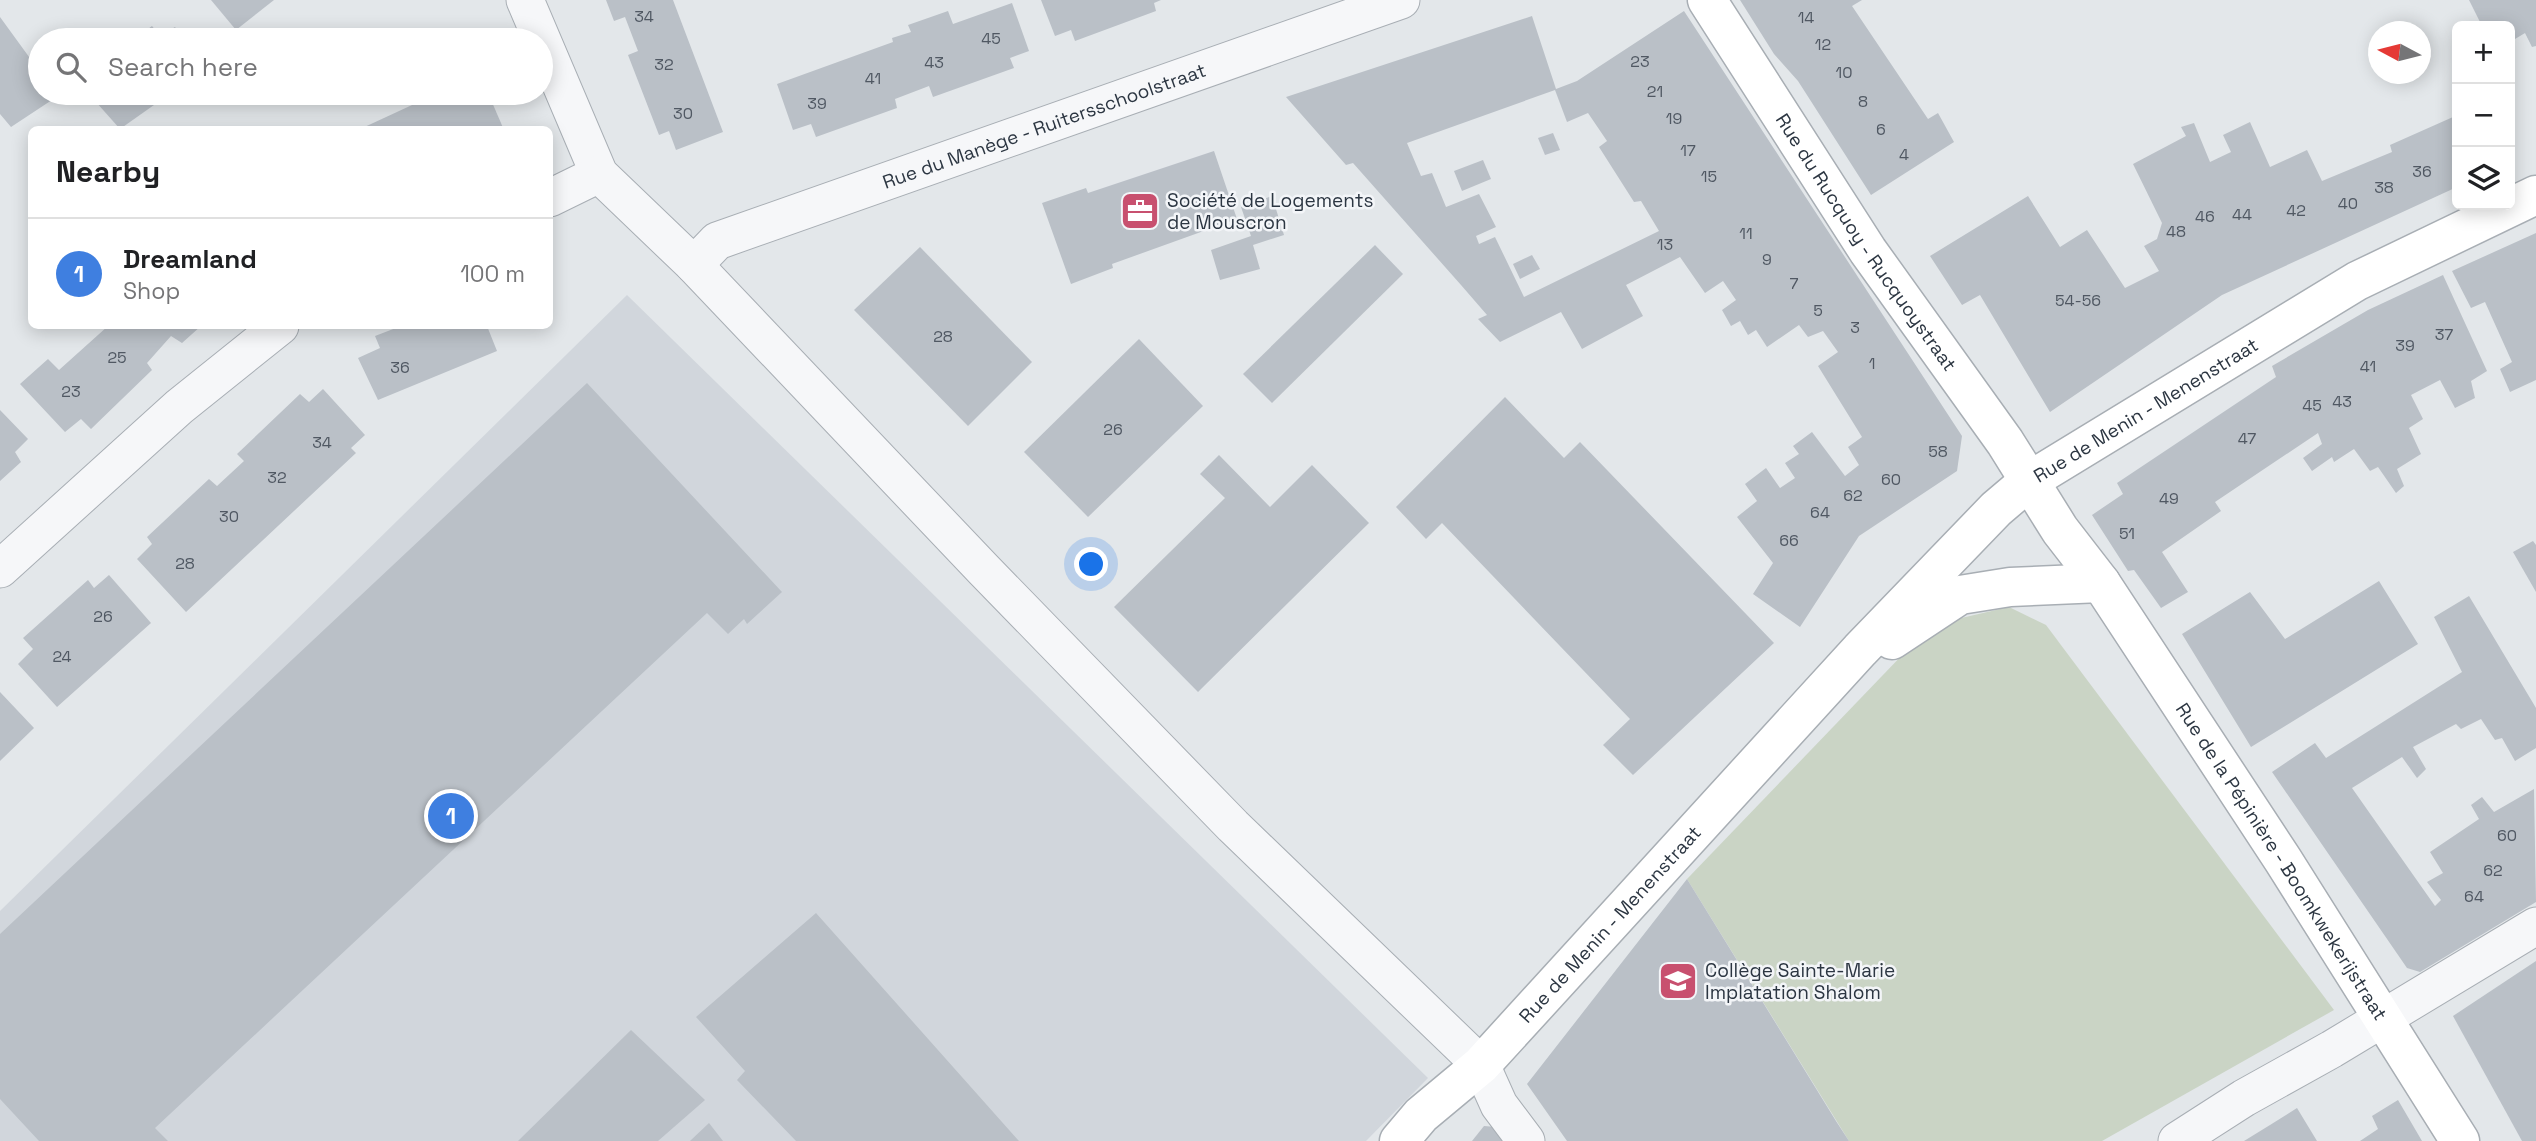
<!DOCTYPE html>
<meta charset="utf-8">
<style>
body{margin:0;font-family:"Space Grotesk",sans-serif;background:#f6f6f6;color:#202124}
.controls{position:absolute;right:21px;top:21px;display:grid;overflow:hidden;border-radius:10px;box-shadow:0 4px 18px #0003}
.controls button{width:63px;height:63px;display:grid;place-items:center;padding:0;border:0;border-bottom:2px solid #e0e0e0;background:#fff;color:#202124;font:35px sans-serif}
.compass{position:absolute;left:2368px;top:21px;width:63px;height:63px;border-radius:50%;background:#fff;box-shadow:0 4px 18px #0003;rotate:277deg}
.you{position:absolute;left:1092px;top:565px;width:24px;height:24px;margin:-18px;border:5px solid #fff;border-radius:50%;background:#1a73e8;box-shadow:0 0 0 10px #1a73e833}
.badge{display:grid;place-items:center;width:46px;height:46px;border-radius:50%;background:#2563eb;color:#fff;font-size:23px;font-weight:700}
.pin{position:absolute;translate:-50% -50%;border:4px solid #fff;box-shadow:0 2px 7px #0006}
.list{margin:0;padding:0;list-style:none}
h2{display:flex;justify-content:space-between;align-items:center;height:91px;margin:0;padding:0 28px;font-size:30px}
h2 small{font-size:23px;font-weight:400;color:#757577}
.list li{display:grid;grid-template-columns:46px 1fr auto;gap:21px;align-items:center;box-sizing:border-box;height:112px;padding:0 28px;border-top:2px solid #e0e0e0}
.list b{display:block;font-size:26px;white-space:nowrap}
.list p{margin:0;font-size:23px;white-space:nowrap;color:#757577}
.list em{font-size:23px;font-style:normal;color:#757577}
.icon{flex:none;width:38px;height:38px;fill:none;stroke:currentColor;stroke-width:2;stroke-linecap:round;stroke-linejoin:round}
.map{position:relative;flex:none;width:2536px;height:1141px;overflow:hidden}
.search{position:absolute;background:#fff;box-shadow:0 4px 18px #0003;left:28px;top:28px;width:525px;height:77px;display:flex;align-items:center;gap:18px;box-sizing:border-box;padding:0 24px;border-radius:38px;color:#757577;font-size:26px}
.panel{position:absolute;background:#fff;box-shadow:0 4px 18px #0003;left:28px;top:126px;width:525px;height:203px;border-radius:10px}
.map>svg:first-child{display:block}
</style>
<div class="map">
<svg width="2536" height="1141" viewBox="0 0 2536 1141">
<rect width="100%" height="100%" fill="#e3e7ea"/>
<polygon fill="#d1d6dc" points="627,295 1428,1078 1366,1141 0,1141 0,911"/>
<polygon fill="#cad4c5" points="2009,607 2046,625 2334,1010 2102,1141 1849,1141 1687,879 1931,625"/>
<g fill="#bac0c7" fill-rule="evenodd">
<polygon points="211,0 274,0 236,30"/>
<polygon points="606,0 673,0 723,132 676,150 669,131 659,135 628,55 638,51 625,17 614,21"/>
<polygon points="1041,0 1161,0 1154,3 1156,11 1075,41 1071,30 1055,36"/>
<polygon points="1740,0 1862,0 1852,6 1928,119 1938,113 1954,142 1871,195 1798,81 1774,54"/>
<polygon points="2469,0 2536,0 2536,46 2532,47 2525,33 2510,42 2510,26 2482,26"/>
<polygon points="1012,3 1029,51 1010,58 1014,68 933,97 929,86 895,99 897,108 816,137 811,124 793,130 777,84 893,42 892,38 911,32 908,25 948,11 953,24"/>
<path d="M1684,11L1962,436L1957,471L1859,536L1800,627L1753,594L1773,563L1737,517L1757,501L1745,484L1766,468L1780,488L1795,478L1785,463L1799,454L1793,446L1812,432L1845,476L1859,465L1848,447L1862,437L1818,366L1838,352L1823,331L1808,337L1799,325L1767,347L1756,330L1748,335L1740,321L1731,326L1722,310L1736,300L1723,281L1705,293L1680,257L1626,285L1643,316L1582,349L1561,312L1500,342L1478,319L1487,315L1461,285L1353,163L1346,165L1286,97L1532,16L1556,89L1577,81ZM1555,90L1567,122L1588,113L1607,141L1599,147L1634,202L1641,201L1659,231L1524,297L1495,237L1479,244L1476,236L1496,227L1479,194L1446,207L1432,173L1421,176L1407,143Z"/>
<polygon points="0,17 40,72 40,93 56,93 58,96 11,127 0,114"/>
<polygon points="152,26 160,36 175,27 184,40 133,40"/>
<polygon points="88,93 171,93 120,129"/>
<polygon points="438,93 488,93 504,130 358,130"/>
<polygon points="2453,117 2457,127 2457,187 2222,295 2050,412 1980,295 1962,305 1930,256 2028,196 2060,247 2087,230 2125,288 2159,271 2144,246 2157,239 2162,223 2133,164 2186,136 2181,127 2194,123 2210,162 2231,152 2223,135 2250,122 2270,167 2307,150 2322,181 2392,152 2390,145"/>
<polygon points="1553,133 1560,150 1545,155 1538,138"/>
<polygon points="1214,151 1237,219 1112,264 1113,268 1071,284 1042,203 1086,188 1088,193"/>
<polygon points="1483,160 1491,179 1462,191 1454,171"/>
<polygon points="1272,196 1284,235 1253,245 1260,269 1220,280 1211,250 1251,236 1241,207"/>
<polygon points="2536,233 2536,380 2510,392 2500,369 2512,362 2485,302 2471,308 2452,271"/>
<polygon points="1375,245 1403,274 1272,403 1243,374"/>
<polygon points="920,247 1032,362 968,426 854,310"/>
<polygon points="1532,255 1540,269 1520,279 1513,264"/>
<polygon points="2443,275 2487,371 2471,381 2475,398 2455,408 2440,380 2411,395 2423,419 2409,428 2421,454 2397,469 2404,486 2396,493 2378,467 2370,471 2354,449 2334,462 2332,457 2312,471 2303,458 2322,444 2318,433 2215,502 2221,511 2162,552 2188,592 2161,608 2134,570 2128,571 2092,515 2123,494 2117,483 2276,377 2272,366 2368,310"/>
<polygon points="108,326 201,326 182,343 171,336 147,363 152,370 91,429 81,419 65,432 20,384 48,359 59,370"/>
<polygon points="401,326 487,326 497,351 378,400 358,358 380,348 375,336"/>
<polygon points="1139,339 1203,406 1088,517 1024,452"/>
<polygon points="587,383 782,592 747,624 744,619 728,634 707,613 155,1128 168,1141 39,1141 0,1099 0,934"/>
<polygon points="323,389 365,435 351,448 356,453 186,612 137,559 152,544 147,537 209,479 217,486 244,461 237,454 300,394 309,402"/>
<polygon points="1505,397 1564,458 1580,442 1774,643 1633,775 1603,745 1630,719 1442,523 1426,539 1396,507"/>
<polygon points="0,410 28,439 15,452 21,462 0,481"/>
<polygon points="1219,455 1270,507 1312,465 1369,523 1198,692 1114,607 1225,498 1200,474"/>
<polygon points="2533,541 2536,545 2536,592 2513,552"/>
<polygon points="109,575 151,623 57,707 18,664 33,649 23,638 88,580 94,588"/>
<polygon points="2379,581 2418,644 2251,747 2182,634 2250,592 2285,639"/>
<polygon points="2469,596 2536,708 2536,748 2515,761 2502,738 2495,740 2481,719 2461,729 2456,724 2413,747 2426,769 2417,778 2402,757 2352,788 2435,906 2441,900 2427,882 2443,873 2430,852 2479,819 2471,805 2482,797 2494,812 2534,789 2536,902 2420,972 2407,968 2272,772 2315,743 2326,758 2462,672 2434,617"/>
<polygon points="0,692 34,728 0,761"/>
<polygon points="1687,879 1836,1121 1849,1141 1567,1141 1527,1084"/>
<polygon points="816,913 1019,1141 796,1141 737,1080 745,1071 696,1017"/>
<polygon points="2536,961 2536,1141 2522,1141 2453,1016"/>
<polygon points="631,1030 705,1100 658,1141 518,1141"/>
<polygon points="2398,1100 2422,1141 2360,1141 2378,1129 2372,1116"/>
<polygon points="2297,1108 2317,1141 2244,1141 2270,1125"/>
<polygon points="709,1123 723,1141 690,1141"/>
<polygon points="1484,1126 1496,1127 1506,1141 1472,1141"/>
</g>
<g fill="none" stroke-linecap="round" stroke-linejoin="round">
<g stroke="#a8aeb4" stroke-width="39">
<g id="street">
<polyline points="525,0 599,174 694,265 984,570 1233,826 1481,1065 1499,1105 1526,1141"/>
<polyline points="550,198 599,174"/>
<path id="s1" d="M694,265L717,241L1401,0"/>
<polyline points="0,569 179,407 280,326"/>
<polyline points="2177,1141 2244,1098 2332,1049 2536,926"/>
</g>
</g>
<g stroke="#a8aeb4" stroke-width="41">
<g id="secondary">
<path id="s2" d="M1707,0L1868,251L2005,442L2060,530L2101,583L2283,860L2460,1141"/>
<polyline points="1892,640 1960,595 2010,587 2101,583"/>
<path id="s3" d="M1399,1141L1421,1115L1481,1065L1860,650L1996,509L2029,481L2357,281L2536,195"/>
</g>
</g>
<use href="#street" stroke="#f6f7f9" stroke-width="37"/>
<use href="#secondary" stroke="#fff" stroke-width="38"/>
</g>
<defs>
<g id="office-square" transform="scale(2.0125)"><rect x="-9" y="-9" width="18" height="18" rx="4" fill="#c8506f" stroke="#f3f5f8"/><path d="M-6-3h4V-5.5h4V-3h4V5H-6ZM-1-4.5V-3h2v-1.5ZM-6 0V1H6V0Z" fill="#fff"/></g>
<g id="school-square" transform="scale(2.0125)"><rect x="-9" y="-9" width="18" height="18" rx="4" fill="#c8506f" stroke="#f3f5f8"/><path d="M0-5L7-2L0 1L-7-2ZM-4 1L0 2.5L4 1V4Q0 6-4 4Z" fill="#fff"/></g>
</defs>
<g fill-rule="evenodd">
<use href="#office-square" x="1140" y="211"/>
<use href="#school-square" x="1678" y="981"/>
</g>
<g text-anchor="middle" stroke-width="5" stroke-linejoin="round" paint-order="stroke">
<g font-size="16" fill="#505863">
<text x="644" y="22">34</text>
<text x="1806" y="23">14</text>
<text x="991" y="44">45</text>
<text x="1823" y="50">12</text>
<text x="1640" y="67">23</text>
<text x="934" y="68">43</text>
<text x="664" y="70">32</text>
<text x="1844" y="78">10</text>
<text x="873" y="84">41</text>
<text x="1655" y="97">21</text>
<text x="1863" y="107">8</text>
<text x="817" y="109">39</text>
<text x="683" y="119">30</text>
<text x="1674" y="124">19</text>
<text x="1881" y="135">6</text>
<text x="1688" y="156">17</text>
<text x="1904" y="160">4</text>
<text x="2422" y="177">36</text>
<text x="1709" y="182">15</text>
<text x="2384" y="193">38</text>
<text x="2348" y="209">40</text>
<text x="2296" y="216">42</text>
<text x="2242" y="220">44</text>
<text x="2205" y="222">46</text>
<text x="2176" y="237">48</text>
<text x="1746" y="239">11</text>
<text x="1665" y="250">13</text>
<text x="1767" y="265">9</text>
<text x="1794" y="289">7</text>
<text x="2078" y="306">54-56</text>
<text x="1818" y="316">5</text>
<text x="1855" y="333">3</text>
<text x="2444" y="340">37</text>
<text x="943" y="342">28</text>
<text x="2405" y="351">39</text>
<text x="117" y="363">25</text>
<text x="1872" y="369">1</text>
<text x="2368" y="372">41</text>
<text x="400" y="373">36</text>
<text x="71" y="397">23</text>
<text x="2342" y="407">43</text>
<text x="2312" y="411">45</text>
<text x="1113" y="435">26</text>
<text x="2247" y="444">47</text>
<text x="322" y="448">34</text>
<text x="1938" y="457">58</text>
<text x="277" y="483">32</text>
<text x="1891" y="485">60</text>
<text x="1853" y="501">62</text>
<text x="2169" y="504">49</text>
<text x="1820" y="518">64</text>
<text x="229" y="522">30</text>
<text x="2127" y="539">51</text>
<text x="1789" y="546">66</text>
<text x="185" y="569">28</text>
<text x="103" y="622">26</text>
<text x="62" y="662">24</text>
<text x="2507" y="841">60</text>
<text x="2493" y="876">62</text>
<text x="2474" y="902">64</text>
</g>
<g font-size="19" fill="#2c3642" stroke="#f3f5f8">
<text dy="7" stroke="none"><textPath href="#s1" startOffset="380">Rue du Manège - Ruitersschoolstraat</textPath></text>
<text dy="7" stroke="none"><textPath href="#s2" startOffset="290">Rue du Rucquoy - Rucquoystraat</textPath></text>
<text dy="7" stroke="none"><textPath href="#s3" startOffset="1050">Rue de Menin - Menenstraat</textPath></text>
<text dy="7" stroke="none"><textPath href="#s2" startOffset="1036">Rue de la Pépinière - Boomkwekerijstraat</textPath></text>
<text dy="7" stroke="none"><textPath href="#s3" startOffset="303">Rue de Menin - Menenstraat</textPath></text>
</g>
<g font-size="19" fill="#2c3642" stroke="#f3f5f8" text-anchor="start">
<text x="1167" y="207">Société de Logements<tspan x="1167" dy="22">de Mouscron</tspan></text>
<text x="1705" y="977">Collège Sainte-Marie<tspan x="1705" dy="22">Implatation Shalom</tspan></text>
</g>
</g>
</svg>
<div class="controls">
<button>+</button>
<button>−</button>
<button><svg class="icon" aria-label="layers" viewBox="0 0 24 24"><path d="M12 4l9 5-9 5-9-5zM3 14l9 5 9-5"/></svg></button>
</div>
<svg class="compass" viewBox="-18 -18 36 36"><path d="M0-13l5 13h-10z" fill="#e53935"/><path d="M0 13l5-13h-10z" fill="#757577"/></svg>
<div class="you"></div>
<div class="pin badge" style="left:451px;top:816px;background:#3f7fe0">1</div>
<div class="search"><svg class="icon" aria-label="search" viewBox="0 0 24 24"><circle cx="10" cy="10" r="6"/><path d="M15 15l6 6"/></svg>Search here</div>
<section class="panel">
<h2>Nearby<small></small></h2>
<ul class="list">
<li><span class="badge" style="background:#3f7fe0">1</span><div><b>Dreamland</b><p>Shop</p></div><em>100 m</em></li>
</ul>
</section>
</div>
